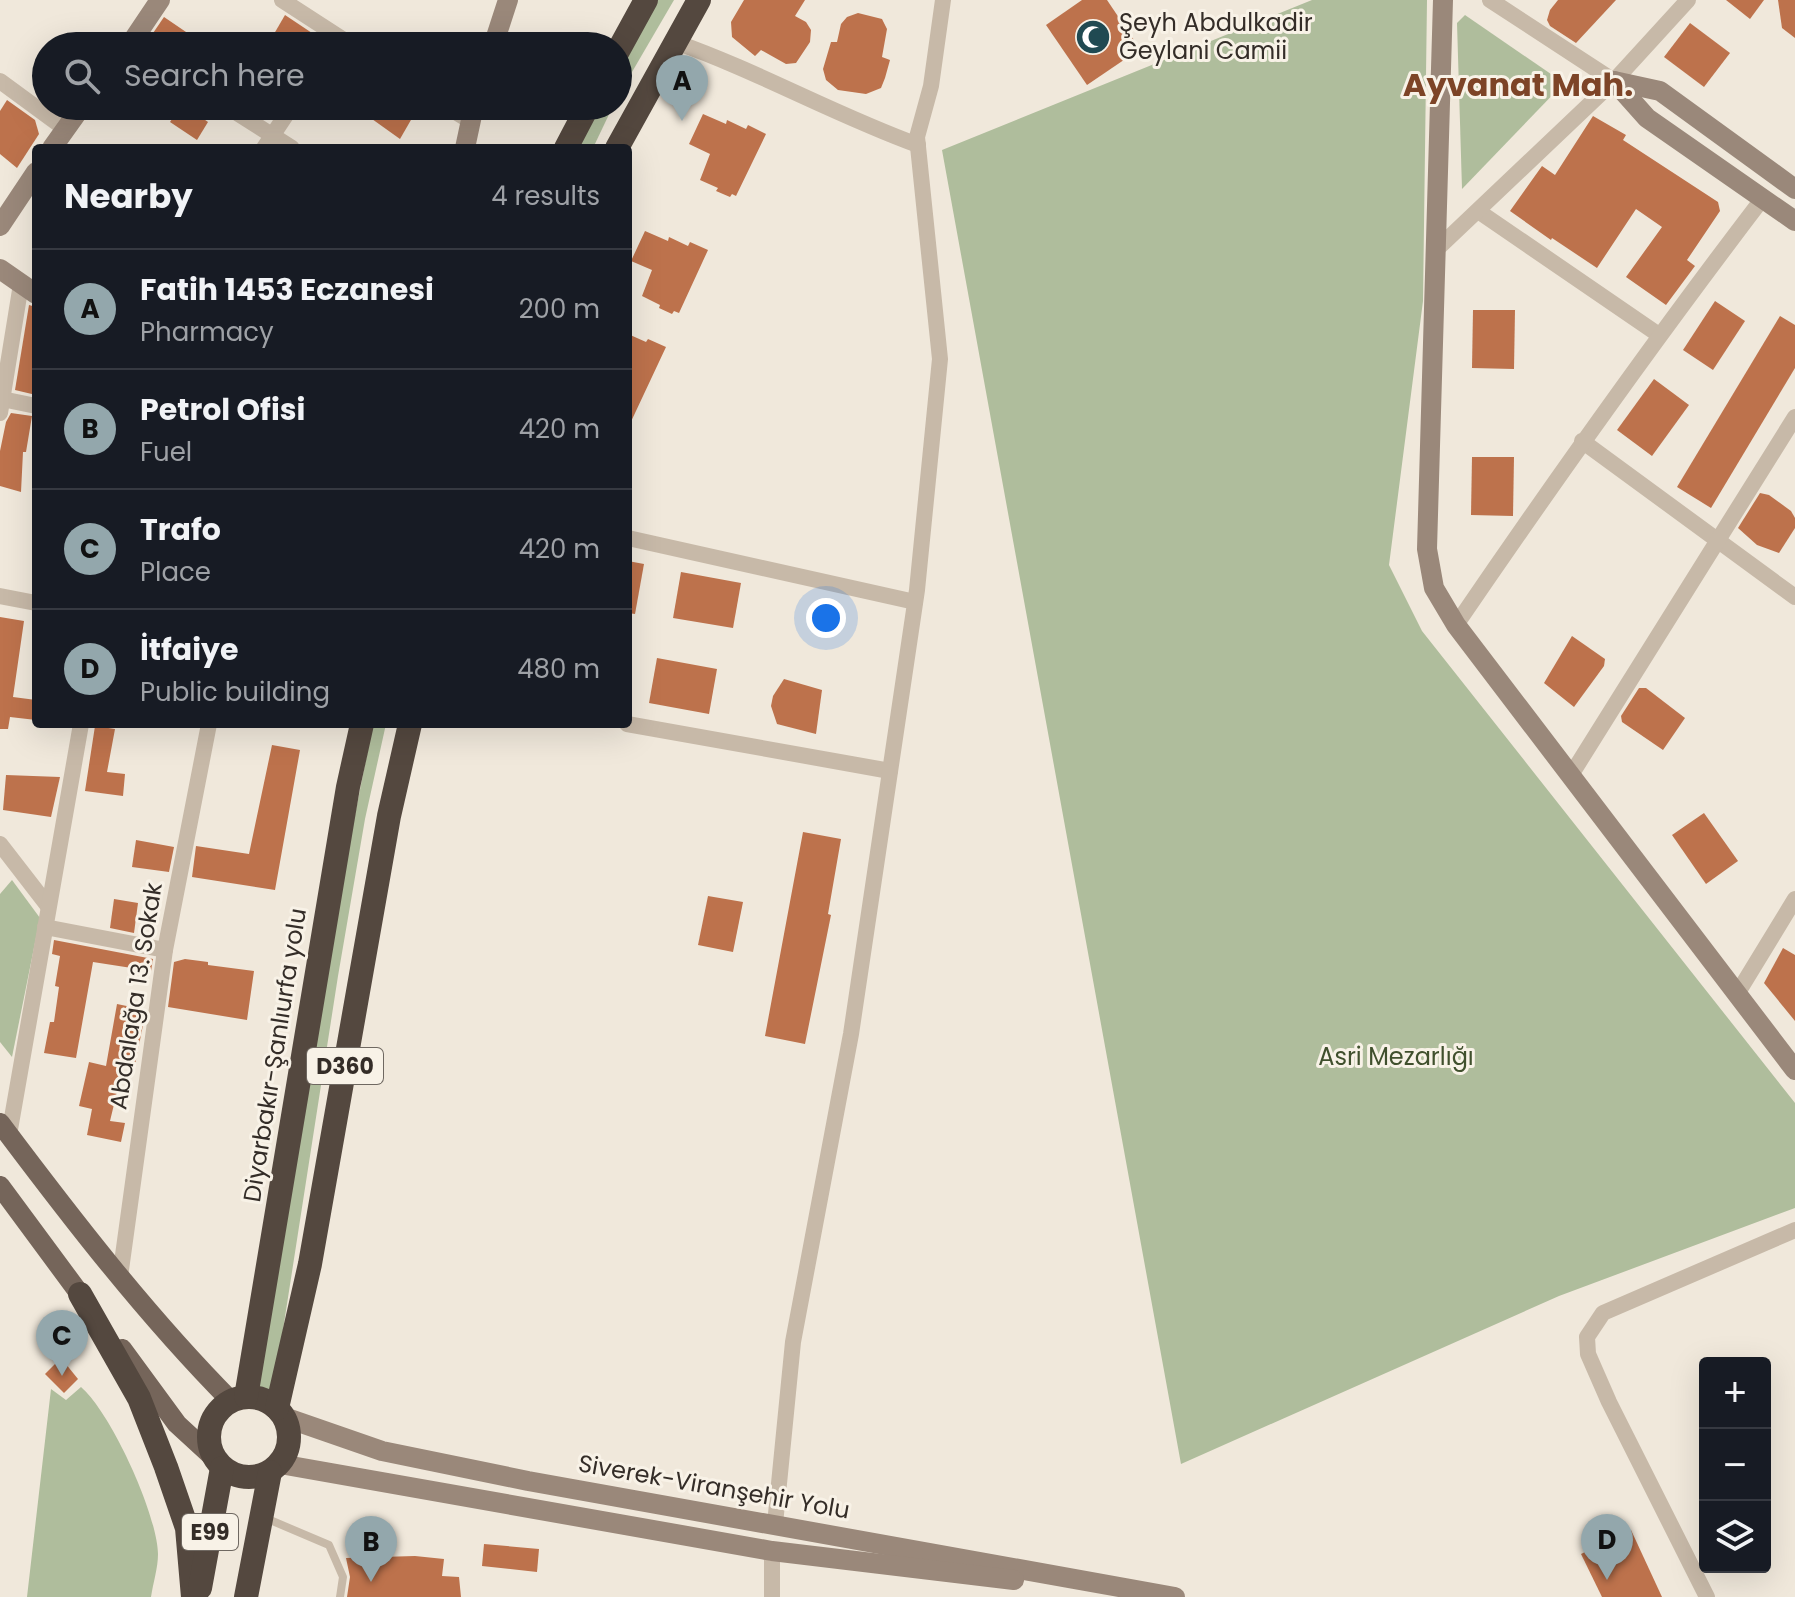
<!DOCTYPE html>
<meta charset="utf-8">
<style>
body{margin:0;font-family:Poppins,sans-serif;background:#242831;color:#f1f3f6}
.controls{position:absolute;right:24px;bottom:24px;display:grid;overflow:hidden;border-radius:8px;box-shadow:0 8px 32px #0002}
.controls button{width:72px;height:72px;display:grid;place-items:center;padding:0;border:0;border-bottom:2px solid #363941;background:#171b24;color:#f1f3f6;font:40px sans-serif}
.you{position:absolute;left:826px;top:618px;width:28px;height:28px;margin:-20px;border:6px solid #fff;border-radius:50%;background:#1a73e8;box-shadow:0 0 0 12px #1a73e833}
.badge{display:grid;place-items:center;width:52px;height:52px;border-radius:50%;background:#93a7ac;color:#111;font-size:26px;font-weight:700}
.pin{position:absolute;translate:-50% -66px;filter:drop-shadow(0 2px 4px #0008)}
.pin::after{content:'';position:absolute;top:42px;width:28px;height:24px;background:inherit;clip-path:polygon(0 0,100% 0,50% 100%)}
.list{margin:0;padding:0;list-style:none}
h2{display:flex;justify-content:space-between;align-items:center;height:104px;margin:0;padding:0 32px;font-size:34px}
h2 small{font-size:26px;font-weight:400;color:#9ea1a6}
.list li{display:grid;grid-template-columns:52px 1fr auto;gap:24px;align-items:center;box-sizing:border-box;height:120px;padding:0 32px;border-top:2px solid #363941}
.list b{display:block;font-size:30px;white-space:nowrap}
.list p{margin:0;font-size:26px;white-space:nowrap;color:#9ea1a6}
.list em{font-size:26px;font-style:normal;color:#9ea1a6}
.icon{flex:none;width:44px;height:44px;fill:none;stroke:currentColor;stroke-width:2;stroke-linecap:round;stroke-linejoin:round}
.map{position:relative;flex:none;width:1795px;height:1597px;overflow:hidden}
.search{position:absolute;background:#171b24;box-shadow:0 8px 32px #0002;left:32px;top:32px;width:600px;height:88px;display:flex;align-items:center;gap:20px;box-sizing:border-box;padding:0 28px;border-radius:44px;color:#9ea1a6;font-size:30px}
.panel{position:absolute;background:#171b24;box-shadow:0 8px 32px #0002;left:32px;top:144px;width:600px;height:584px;border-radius:8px}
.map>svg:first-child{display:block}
</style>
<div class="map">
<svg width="1795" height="1597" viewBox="0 0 1795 1597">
<rect width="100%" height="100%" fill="#f0e8db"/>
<g fill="#afbd9c">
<polygon points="657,0 674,0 618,96 618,68"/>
<polygon points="1312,0 1427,0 1423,301 1389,565 1422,631 1795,1103 1795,1208 1559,1296 1181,1464 942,150"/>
<polygon points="1465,15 1564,83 1462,189 1457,23"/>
<polygon points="599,106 613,106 593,148 579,148"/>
<polygon points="373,724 386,724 365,819 338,976 273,1394 252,1384 334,921"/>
<polygon points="12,880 40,918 12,1057 0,1042 0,894"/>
<path d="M81,1387C111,1413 157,1513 158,1554C158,1568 153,1583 151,1597H27L51,1389L66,1400Z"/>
</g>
<g fill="#bd724c">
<polygon points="744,0 805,0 795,16 806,22 811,30 810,42 796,63 786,64 761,50 755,56 732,37 731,22"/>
<polygon points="1082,0 1107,0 1140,49 1087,85 1046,25"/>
<polygon points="1558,0 1616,0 1576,43 1550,26 1547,20 1550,10"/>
<polygon points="1726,0 1764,0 1750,19"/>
<polygon points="1778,0 1795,0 1795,38 1782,28"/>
<polygon points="858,13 882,19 887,29 882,57 890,60 885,78 881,88 866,94 838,90 826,80 823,69 831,42 837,42 841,24 847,17"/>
<polygon points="285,15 315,35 317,46 267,46"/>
<polygon points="164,17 189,34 181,46 160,46 149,39"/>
<polygon points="1690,23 1730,53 1704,87 1664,57"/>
<polygon points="7,100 35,120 39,134 17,168 0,154 0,111"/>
<polygon points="181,106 185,106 208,122 197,140 170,122"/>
<polygon points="380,106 419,106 400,139 372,119"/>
<polygon points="703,114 726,124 727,120 746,129 748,125 766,134 736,196 732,194 730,197 716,191 718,188 700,180 710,154 689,144"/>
<polygon points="1593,116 1626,135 1623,140 1718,202 1720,211 1687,260 1695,266 1666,305 1626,277 1662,227 1636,209 1597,268 1552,238 1551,240 1510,211 1542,166 1555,175"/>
<polygon points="645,231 668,241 669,237 688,246 690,242 708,250 679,313 674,311 672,314 659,308 660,305 642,296 652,270 631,261"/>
<polygon points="1715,301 1745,321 1713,370 1683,350"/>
<polygon points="29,305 36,307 36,395 15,390"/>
<polygon points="1473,310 1515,310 1514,369 1472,368"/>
<polygon points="1780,316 1795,325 1795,368 1711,508 1677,487"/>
<polygon points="628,334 646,342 648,339 666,347 628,428"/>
<polygon points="1654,379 1689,405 1652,456 1617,430"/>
<polygon points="11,413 32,416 26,452 23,452 21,492 0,486 0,451 6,422"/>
<polygon points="1472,457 1514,457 1513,516 1471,515"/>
<polygon points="1760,493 1769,495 1791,511 1795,518 1795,528 1779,553 1757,545 1738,528"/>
<polygon points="628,561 644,564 635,614 628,613"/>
<polygon points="681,572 741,583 733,628 673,618"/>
<polygon points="0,617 24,621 13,697 36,700 36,720 10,717 8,729 0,729"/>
<polygon points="1572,636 1605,659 1604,666 1574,707 1544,683"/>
<polygon points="657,658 717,669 709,714 649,703"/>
<polygon points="784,679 822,690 816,734 777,724 771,706 773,696"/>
<polygon points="1639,688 1646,688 1685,718 1663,750 1622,722 1621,716"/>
<polygon points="95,726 115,729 107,772 125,774 123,796 85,791"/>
<polygon points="272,745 300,750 275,890 192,877 196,846 249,854"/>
<polygon points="6,775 60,777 51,817 3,810"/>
<polygon points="1704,813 1738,861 1706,884 1672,835"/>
<polygon points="803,832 841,839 828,914 831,915 805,1044 765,1036"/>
<polygon points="136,840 174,847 169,872 132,867"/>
<polygon points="708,896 743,902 733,952 698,945"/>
<polygon points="114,899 138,903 134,933 110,928"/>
<polygon points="54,940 153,959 151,971 93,962 76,1058 44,1053 50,1022 54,1022 59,987 55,986 60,956 52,954"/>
<polygon points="1783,948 1795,955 1795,1021 1764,983"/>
<polygon points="185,959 208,962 208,965 254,971 247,1020 168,1007 174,962"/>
<polygon points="117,1004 146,1010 135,1065 124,1063 110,1121 125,1123 121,1142 87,1135 92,1109 79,1106 89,1062 106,1066"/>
<polygon points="61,1358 78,1379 64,1393 45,1374"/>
<polygon points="1631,1530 1662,1597 1602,1597 1581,1554"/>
<polygon points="484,1544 539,1549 537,1572 482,1566"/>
<polygon points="415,1556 444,1559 442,1576 459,1577 461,1597 347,1597 350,1577 346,1558"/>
</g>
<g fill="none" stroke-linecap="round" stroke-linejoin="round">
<polyline stroke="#c7b9a8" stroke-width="8" points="263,1517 329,1545 343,1577 340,1597"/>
<g stroke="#c7b9a8" stroke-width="16">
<polyline points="282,0 353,46"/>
<polyline points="1490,0 1614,81"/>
<path d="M675,42C758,71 835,115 918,145"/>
<polyline points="0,81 64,128"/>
<polyline points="226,106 292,148"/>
<polyline points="446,106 470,121"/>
<polyline points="264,148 292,106"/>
<polyline points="1478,211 1659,335"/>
<polyline points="1437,249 1614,81 1688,0"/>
<polyline points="2,399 36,406"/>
<polyline points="0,413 21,284"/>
<polyline points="1582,441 1795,597"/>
<polyline points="628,538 915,602"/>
<polyline points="0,596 36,603"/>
<path d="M1456,625C1555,480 1656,338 1763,198"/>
<polyline points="627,724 890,771"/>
<polyline points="1571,775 1795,417"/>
<polyline points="0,844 48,906"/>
<polyline points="45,927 165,950"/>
<polyline points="1737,994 1795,899"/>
<polyline points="9,1135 81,724"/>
<polyline points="120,1277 165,950 209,724"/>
<polyline points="775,1524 793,1342 851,1034 917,590 940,359 917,137 931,86 943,0"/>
<polyline points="772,1551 772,1597"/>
<polyline points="1707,1597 1609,1402 1588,1354 1587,1337 1603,1313 1795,1230"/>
</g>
<g stroke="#9a887a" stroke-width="20">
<polyline points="1443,0 1427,549 1434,588 1456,625 1795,1070"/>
<polyline points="129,46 160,0"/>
<polyline points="493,46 508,0"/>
<polyline points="1614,81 1647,118 1795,221"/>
<polyline points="1614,81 1660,91 1795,189"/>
<polyline points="52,148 82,106"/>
<polyline points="465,148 474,106"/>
<polyline points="0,226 36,172"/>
<polyline points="0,269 36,294"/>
<polyline points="284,1417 382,1451 528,1481 1175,1597"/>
<polyline points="280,1464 772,1551 1014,1580"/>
</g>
<g stroke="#75655a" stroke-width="20">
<path d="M0,1123C72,1219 146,1315 231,1401"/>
<polyline points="0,1186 88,1305"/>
<polyline points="122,1349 177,1424 214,1458"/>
</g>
<g stroke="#54483f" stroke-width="24">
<polyline points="618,51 646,0"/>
<polyline points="566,148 588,106"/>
<polyline points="617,148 699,0"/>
<polyline points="80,1294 139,1398 166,1467 187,1528 193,1597"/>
<circle cx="249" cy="1437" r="40"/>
<polyline points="246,1397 348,787 362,724"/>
<polyline points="277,1408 310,1264 389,816 410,724"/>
<polyline points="200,1588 222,1468"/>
<polyline points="246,1597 270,1472"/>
</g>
</g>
<defs>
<g id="mosque-disc" transform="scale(1.8)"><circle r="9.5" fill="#204a52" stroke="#f8f2e7"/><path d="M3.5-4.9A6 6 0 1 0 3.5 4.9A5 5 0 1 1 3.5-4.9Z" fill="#fff"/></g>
</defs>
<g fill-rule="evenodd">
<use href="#mosque-disc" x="1093" y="37"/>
</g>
<g text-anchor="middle" stroke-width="6" stroke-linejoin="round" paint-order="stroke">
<g fill="#f8f2e7" stroke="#6f6861" stroke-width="2">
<rect x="307" y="1048" width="76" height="36" rx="6"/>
<rect x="182" y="1514" width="56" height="36" rx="6"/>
</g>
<g font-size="22" font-weight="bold" fill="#342d28">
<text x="345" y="1074">D360</text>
<text x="210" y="1540">E99</text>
</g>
<g font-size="24" fill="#342d28" stroke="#f8f2e7" text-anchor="start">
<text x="1119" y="31">Şeyh Abdulkadir<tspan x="1119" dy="28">Geylani Camii</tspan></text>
</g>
<g font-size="24" fill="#342d28" stroke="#f8f2e7">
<text transform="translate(136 996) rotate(-81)" y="8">Abdalağa 13. Sokak</text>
<text transform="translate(275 1055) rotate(-81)" y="8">Diyarbakır-Şanlıurfa yolu</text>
<text transform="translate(714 1487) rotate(10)" y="8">Siverek-Viranşehir Yolu</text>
</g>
<g font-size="24" fill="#40502d" stroke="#f8f2e7">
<text x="1396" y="1065">Asri Mezarlığı</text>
</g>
<g font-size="32" font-weight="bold" fill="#7d4427" stroke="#f8f2e7">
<text x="1518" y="96">Ayvanat Mah.</text>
</g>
</g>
</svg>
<div class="controls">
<button>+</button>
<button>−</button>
<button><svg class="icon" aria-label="layers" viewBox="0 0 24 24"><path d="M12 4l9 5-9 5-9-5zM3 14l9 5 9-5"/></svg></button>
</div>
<div class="you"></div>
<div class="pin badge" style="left:682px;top:121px">A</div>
<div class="pin badge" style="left:371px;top:1582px">B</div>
<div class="pin badge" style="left:62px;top:1376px">C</div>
<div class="pin badge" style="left:1607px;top:1580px">D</div>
<div class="search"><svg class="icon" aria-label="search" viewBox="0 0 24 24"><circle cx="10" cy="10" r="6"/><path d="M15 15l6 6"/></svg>Search here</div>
<section class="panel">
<h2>Nearby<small>4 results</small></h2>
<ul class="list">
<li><span class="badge">A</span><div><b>Fatih 1453 Eczanesi</b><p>Pharmacy</p></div><em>200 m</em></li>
<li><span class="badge">B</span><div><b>Petrol Ofisi</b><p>Fuel</p></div><em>420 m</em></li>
<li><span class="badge">C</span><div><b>Trafo</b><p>Place</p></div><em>420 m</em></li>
<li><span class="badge">D</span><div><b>İtfaiye</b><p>Public building</p></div><em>480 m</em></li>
</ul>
</section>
</div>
